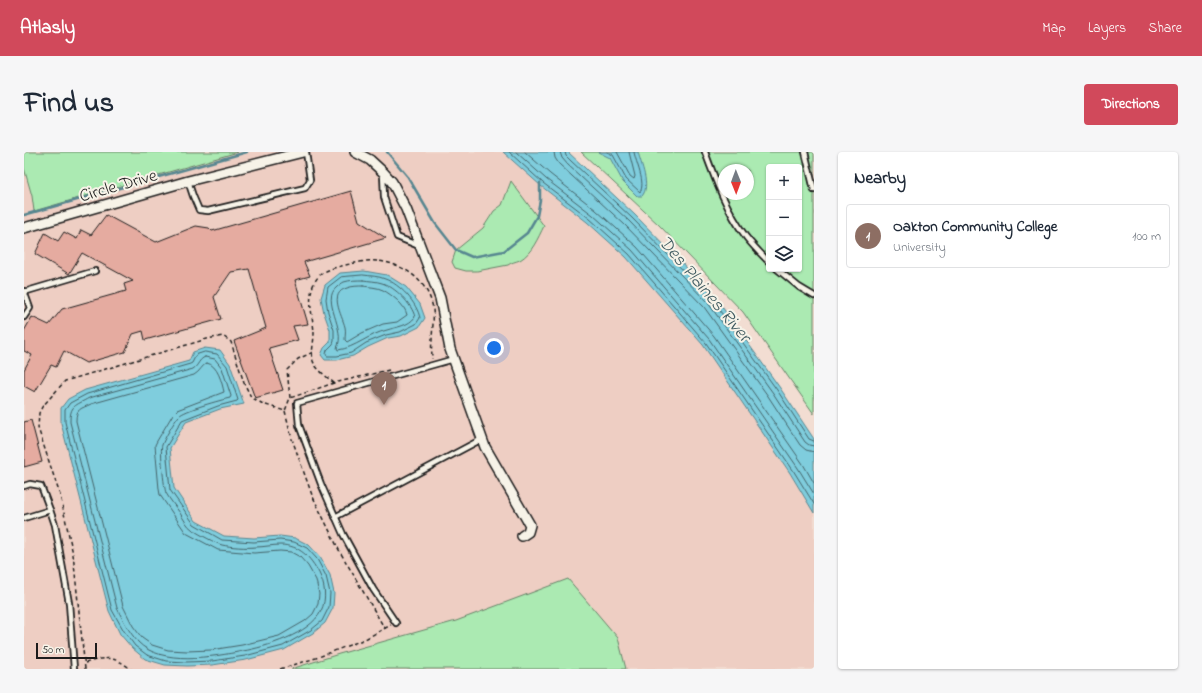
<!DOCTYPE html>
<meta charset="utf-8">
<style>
body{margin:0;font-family:"Indie Flower",sans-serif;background:#f6f6f7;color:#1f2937}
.controls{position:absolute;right:12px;top:12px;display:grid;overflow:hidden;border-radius:4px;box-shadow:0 1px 3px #0004}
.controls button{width:36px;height:36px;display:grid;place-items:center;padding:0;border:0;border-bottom:1px solid #e0e1e3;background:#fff;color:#1f2937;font:20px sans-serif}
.compass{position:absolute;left:694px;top:12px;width:36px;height:36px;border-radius:50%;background:#fff;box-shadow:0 1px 3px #0004;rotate:179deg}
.scale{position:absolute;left:12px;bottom:10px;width:61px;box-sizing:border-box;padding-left:4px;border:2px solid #1c1c1c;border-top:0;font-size:11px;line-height:14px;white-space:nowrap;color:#1c1c1c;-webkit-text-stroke:3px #f7f3e8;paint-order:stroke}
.you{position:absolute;left:470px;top:196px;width:14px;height:14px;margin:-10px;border:3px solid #fff;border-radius:50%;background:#1a73e8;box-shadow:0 0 0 6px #1a73e833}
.badge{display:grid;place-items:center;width:26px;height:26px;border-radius:50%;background:#d1495b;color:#fff;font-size:13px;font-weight:700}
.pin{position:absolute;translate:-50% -33px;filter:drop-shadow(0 1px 2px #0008)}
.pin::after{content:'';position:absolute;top:21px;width:14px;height:12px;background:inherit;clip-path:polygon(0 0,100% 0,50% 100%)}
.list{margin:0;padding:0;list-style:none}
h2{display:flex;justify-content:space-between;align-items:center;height:52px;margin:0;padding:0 16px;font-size:17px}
h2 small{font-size:13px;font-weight:400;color:#747a83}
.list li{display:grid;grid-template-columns:26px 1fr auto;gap:12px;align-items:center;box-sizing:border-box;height:64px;margin:0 8px 8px;padding:0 8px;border:1px solid #e0e1e3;border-radius:4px}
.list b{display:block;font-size:15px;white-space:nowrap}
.list p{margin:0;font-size:13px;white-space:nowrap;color:#747a83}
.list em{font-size:13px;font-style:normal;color:#747a83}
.icon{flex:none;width:22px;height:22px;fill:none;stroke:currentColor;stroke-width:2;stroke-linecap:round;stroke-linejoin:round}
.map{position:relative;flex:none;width:790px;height:517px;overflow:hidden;border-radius:4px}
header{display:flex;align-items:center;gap:24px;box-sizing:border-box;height:56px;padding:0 20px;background:#d1495b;color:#fff}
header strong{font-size:19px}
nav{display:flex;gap:22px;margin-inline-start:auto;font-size:14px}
.intro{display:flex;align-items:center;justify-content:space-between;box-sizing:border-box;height:96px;padding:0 24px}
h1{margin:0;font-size:28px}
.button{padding:10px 18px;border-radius:4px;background:#d1495b;color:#fff;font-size:14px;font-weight:700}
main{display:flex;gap:24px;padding:0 24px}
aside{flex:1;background:#fff;border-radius:4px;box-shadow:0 1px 3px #0004}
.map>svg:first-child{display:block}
</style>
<header>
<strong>Atlasly</strong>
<nav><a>Map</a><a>Layers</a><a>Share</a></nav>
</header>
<div class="intro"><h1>Find us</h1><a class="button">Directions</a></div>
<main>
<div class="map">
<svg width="790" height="517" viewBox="0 0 790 517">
<rect width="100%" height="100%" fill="#f2ddd2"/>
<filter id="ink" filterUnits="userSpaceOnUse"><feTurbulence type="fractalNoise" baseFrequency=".025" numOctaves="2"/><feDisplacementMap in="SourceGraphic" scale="8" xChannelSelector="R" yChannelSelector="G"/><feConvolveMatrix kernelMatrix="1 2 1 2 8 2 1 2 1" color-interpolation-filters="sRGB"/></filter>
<g filter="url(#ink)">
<polygon fill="#eecec3" points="0,0 479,0 517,34 563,70 602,105 679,193 766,321 786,353 790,361 790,517 0,517"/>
<g fill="#abeab2" stroke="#648367" fill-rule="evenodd">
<polygon points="0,0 214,0 10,59 8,44 0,16"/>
<path d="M557,0H790V262L719,160L635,73ZM745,15H775V117H745ZM700,18H724V42H700Z"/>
<path d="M487,29L520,74C514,86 508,101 496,108C491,110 488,110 484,113L453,119H442L431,116L428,110L432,98L459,76L470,59L478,53Z"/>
<polygon points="544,427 594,486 602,517 267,517 315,502 432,469"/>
</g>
<g fill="#7fcddd" stroke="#578690">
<polygon points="479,0 544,0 611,63 691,145 756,236 790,287 790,361 766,321 679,193 602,105 563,70 517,34"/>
<path d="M574,0H614C617,12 627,34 618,44H613L599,30L586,6Z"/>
<polygon points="340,119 363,123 382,135 396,152 401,166 395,175 377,184 364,186 344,195 329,204 313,208 301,208 297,203 300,196 306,190 306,178 300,161 297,146 301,133 316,121"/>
<polygon points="181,196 196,198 206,212 220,252 196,257 162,270 146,296 150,336 172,369 200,384 230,386 256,384 271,386 285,393 296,405 306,423 310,441 309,456 301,471 289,481 260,498 222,508 188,513 163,514 141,513 121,507 108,496 96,482 85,459 37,271 37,256 44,247 61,238 165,209 169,200"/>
</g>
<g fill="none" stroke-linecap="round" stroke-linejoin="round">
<g stroke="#446369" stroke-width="1">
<polyline points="485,0 519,31 565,66 605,102 682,191 769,318 790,352"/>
<polyline points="492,0 522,27 569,63 608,98 685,187 774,316 790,342"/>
<polyline points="501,0 526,22 572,58 613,95 690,184 779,312 790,331"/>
<polyline points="530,0 531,6 535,12 601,73 680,155 744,244 776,293 782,298 790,300"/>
<polyline points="536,0 538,6 544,13 605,69 684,151 749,241 781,290 785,293 790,294"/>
<polyline points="541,0 542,4 547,9 608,66 688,148 753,238 785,287 790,289"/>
<path d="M583,0L589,3L602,27L616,40C622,31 612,11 610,0"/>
<polyline points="593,0 606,24 610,27 611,24 605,0"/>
<path d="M339,123C346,124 355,124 361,127C376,132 393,151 396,166L392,172L376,180L362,183L342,191L327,201L313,204H303L302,202L303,198L309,192L310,189V178L304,160L302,147L304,135L317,125Z"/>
<path d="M339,128C345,129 352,129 358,131C371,135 388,152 391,165C385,174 372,175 363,178C345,182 331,196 314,198L313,196C323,177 296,148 313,135C315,133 318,131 320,130C326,128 333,128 339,128Z"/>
<path d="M339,134C345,135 353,135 359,138C368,143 381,153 383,163L373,170L359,172L338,181L323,190L321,188C321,184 322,179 321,175C318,163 304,141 323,136C328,134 334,134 339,134Z"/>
<polygon points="181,200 193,202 203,214 214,248 213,249 194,254 158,268 142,295 146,338 170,372 198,388 230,390 256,388 270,390 283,396 293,407 302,424 306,441 305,455 298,469 287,478 259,494 221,504 188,509 163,510 142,509 123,503 111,494 100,479 88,458 41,270 41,258 46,251 63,242 166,212 168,211 172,203"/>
<path d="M181,205L191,207L198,216L207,244L206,246C197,248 160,258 155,264C151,268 140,287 138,293C136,297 140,336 142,341C146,348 151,354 156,361C159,366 163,374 169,378C175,382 191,391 198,393C207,395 222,396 232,395C240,395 248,393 256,393C276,393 286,405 295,421C301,433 303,447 297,459C286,482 242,495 219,499C189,505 137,514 114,490C105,480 99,468 93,456L46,270C46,253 51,254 65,246L169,217C175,213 174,208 181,205Z"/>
<path d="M183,211C194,213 198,231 200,240L153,258L149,262L133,289L131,293L135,337L136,343L162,381L194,398L230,401L256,399L267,400L276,405L284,414L292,428L295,442L294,452L289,462L281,469L255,484L218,493L187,498L163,499L144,498L128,493L118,486L109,474L99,454L52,269C52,256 57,257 67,252L170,223C176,220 178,213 183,211Z"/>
</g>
<g stroke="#578690" stroke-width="2.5">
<polyline points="363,0 384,25 411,71 432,98 448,105 480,99 503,81 513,64 516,48 516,31"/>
<polyline points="0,63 223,0"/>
</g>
</g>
<g fill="#e5aba0" stroke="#1c1c1c">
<polygon points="327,39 335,69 362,86 280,110 286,124 271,128 284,172 269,174 274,188 245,196 259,238 231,246 210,189 242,176 225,117 207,120 190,145 197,167 121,188 119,179 109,182 101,200 62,211 40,199 32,215 27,213 11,240 0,234 0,218 8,203 0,199 0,179 8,165 25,173 38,157 102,139 100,132 109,129 58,101 45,122 11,102 21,81 34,89 40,80 53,87 57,78 67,83 82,63 132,90 172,74 185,76 188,79"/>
<polygon points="7,268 18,310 0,315 0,270"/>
</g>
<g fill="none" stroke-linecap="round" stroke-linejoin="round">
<g stroke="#1c1c1c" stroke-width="8">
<g id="service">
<path d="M681,0C692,30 703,59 722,85C729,94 737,102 745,110"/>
<polyline points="781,0 790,38"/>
<polyline points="359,22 360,45 373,85 395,94"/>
<polyline points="164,29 169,44 175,58 184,59 281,36 286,28 282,0"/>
<polyline points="753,117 775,135 790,144"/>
<polyline points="0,140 71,119"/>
<polyline points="0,165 6,156 0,139"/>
<polyline points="0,334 6,332 17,334 26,358"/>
<polyline points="311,365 458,287"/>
<polyline points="0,366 26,358 31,373 45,451 50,517"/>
<polyline points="372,471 349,437 319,382 297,332 275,273 273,251 430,207"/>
</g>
</g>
<g stroke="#1c1c1c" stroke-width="12">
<g id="minor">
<polyline points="331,0 346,8 359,20 368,30 382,57 416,146 426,197 461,295 506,373 504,380 498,384"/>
<polyline points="0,76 164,29 279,0"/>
</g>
</g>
<g stroke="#1c1c1c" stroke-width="1.5" stroke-dasharray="4 3" stroke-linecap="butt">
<path d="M310,231C304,226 291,216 289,209C287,200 290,190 290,181C289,162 280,139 296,123C303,116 326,112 336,110C366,104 400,121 408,152C411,163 408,177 408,189C407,195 408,201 408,207"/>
<polyline points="266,246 263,218 274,207 289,200"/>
<polyline points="261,259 268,287 288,343 315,398 361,477"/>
<path d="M61,511C83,505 88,503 107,517"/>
<polyline points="61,517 49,402 36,343 14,276 15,261 18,255 41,229 183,187 199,184 207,190 220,231 227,245 239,252 261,259 266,246 310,231 365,218"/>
<polyline points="256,517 292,506 341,487 367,473"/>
</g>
<use href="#service" stroke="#f7f3e8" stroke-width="4.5"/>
<use href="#minor" stroke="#f7f3e8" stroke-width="9"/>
</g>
</g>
<g text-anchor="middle" stroke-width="4" stroke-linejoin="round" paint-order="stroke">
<g font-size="18" fill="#1c1c1c" stroke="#f7f3e8">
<text transform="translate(94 33) rotate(-16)" y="6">Circle Drive</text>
</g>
<g font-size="19" font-style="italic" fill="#3f5a60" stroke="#f7f3e8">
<text transform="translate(682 136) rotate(50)" y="7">Des Plaines River</text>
</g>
</g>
</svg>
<div class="controls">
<button>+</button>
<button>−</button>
<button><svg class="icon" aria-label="layers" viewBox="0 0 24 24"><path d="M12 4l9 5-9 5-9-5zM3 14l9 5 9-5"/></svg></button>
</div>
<svg class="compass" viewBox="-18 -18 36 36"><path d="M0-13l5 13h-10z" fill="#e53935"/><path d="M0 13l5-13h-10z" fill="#747a83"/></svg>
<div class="scale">50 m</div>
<div class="you"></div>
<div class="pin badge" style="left:360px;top:253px;background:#8d6e63">1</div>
</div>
<aside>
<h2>Nearby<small></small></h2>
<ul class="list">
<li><span class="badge" style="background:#8d6e63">1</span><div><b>Oakton Community College</b><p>University</p></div><em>100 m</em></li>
</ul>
</aside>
</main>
